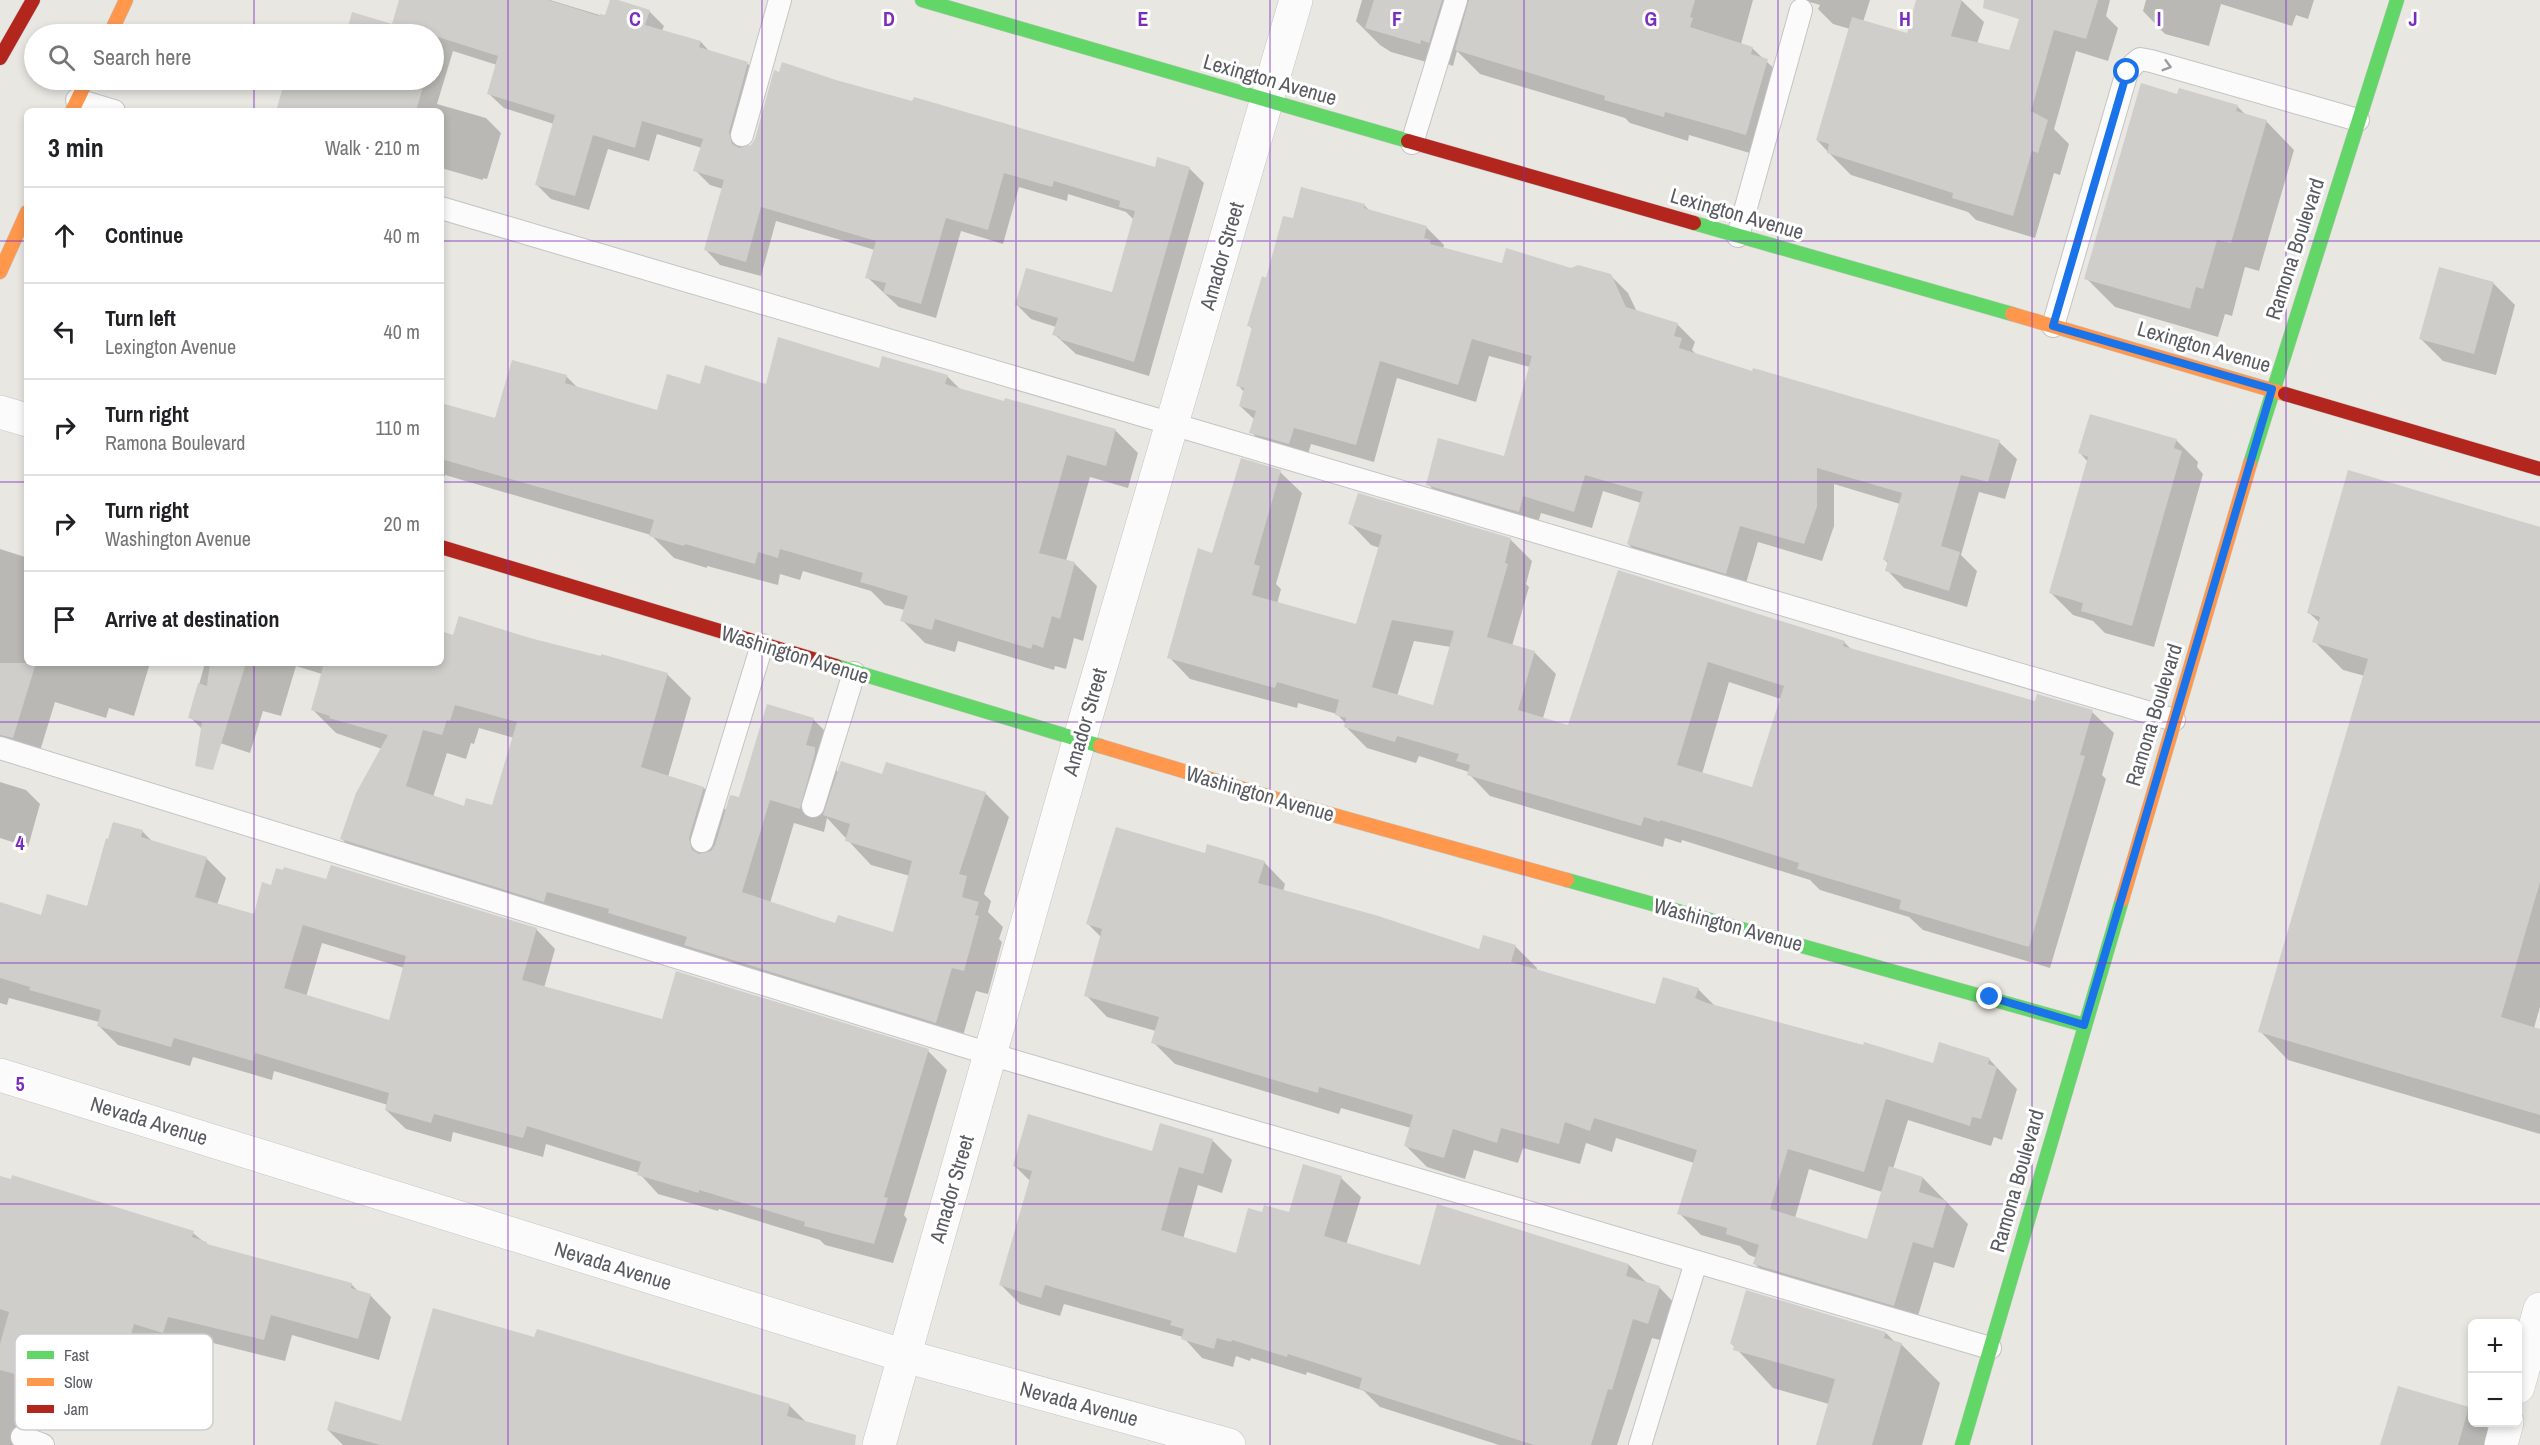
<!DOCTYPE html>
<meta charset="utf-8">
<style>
body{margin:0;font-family:"Archivo Narrow",sans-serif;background:#f6f6f6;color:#202124}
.controls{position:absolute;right:18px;bottom:18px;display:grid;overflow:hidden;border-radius:9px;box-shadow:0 3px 9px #0003}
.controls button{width:54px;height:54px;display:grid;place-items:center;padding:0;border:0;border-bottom:2px solid #e0e0e0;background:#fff;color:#202124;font:30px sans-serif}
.stop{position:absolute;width:18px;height:18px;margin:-14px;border:4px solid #1a73e8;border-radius:50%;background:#fff}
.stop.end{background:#1a73e8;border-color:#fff;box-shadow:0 2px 6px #0008}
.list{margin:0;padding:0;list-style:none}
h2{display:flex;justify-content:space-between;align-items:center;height:78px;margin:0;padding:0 24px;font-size:26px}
h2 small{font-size:20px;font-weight:400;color:#757577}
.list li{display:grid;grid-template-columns:39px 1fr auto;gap:18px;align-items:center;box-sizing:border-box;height:96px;padding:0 24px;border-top:2px solid #e0e0e0}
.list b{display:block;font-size:22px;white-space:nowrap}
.list p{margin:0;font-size:20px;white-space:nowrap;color:#757577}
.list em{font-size:20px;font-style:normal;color:#757577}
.icon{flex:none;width:33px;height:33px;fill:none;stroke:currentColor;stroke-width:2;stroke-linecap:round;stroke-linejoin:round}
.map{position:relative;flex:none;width:2540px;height:1445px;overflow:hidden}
.search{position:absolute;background:#fff;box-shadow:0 3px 9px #0003;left:24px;top:24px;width:420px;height:66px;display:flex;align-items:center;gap:15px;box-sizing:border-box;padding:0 21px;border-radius:33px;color:#757577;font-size:22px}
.panel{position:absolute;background:#fff;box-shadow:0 3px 9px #0003;left:24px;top:108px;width:420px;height:558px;border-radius:9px}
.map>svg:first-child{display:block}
</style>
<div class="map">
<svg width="2540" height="1445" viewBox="0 0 2540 1445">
<rect width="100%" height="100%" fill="#e8e7e2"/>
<g fill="#0003" fill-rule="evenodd">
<polygon points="401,0 550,0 606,17 613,0 649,11 664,26 662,31 701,42 711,53 748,64 762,79 743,149 752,146 836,81 1156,168 1189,168 1204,183 1149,376 1076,354 1054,334 1056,327 1031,319 1017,305 1113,294 1134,220 1126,212 1068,194 1067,201 1019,187 1003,244 961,231 936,318 899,307 867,277 875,250 776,221 761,276 720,265 706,250 723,189 710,185 695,170 702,148 657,134 649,161 608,149 589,210 551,199 536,184 554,124 504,108 489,94 497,65 453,51 437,104 486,118 501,133 487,179 483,178 483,180 441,168 441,111 277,111 283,90 271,86 265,80 434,80 434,34 348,34 353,14 393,26"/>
<polygon points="1362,0 1753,0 1741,44 1752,48 1792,85 1770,159 1689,135 1688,141 1630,123 1625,118 1480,74 1457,51 1453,66 1445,63 1444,67 1391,52 1380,45 1356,21"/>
<polygon points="1803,0 1870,0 1863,22 1908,35 1917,0 1961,0 1984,22 1977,44 2010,52 2026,0 2110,0 2106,16 2118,28 2108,61 2076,51 2054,129 2069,144 2060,175 2054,173 2035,238 1976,220 1968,212 1851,175 1829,153 1817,140 1850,29 1833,24 1818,9 1820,5"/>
<polygon points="2146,0 2314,0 2308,19 2296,15 2292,26 2221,4 2209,46 2165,34 2143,11"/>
<polygon points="2178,96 2237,106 2246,115 2266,121 2294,150 2259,271 2245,267 2232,316 2225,314 2218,337 2115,307 2086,278"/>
<polygon points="1303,188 1365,206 1370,211 1427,228 1444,245 1443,249 1503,265 1610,275 1628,293 1637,312 1677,324 1695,342 1692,350 1697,355 1753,373 1999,442 2017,459 2005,499 1979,492 1961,555 1977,571 1967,607 1904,588 1887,570 1889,564 1884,559 1900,504 1834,484 1834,526 1822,561 1758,542 1744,590 1646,561 1628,544 1641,503 1603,491 1592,528 1541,513 1536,529 1445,502 1428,484 1505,458 1530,367 1489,356 1476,402 1397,378 1374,462 1311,444 1306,461 1269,450 1251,432 1255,420 1240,406 1244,392 1238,385 1253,330 1249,325 1294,220"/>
<polygon points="2493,283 2515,305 2496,375 2443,361 2421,339"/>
<polygon points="880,370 947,376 961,390 1005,403 1006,400 1116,431 1138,453 1128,488 1090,477 1066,561 1074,563 1097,586 1083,641 1074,638 1066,669 1055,666 1054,670 958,641 955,652 925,643 902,620 905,610 885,605 871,591 803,571 800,580 780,574 778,585 707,566 707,568 674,558 651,535 445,475 443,480 441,480 441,404 496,420 566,376 579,389 658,411 701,386 767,386"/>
<polygon points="2176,440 2198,462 2197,467 2203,474 2154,647 2105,633 2093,621 2073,615 2051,593 2088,462 2080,453"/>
<path d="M1280,472L1302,493L1276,584L1281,589L1277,604L1357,626L1380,548L1371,545L1350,523L1359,495L1511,540L1532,561L1526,584L1529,587L1512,646L1534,652L1556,674L1543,718L1569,727L1619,572L1844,642L1853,651L2036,703L2092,712L2114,733L2102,775L2106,779L2050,968L1923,930L1909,917L1820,890L1810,880L1682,840L1681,843L1665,838L1663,847L1490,796L1469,774V772L1419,756L1416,763L1367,748L1345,726L1346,724L1337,714L1298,703L1297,708L1190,679L1169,657L1213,554ZM1414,641L1451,647L1434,707L1397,696ZM1729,682L1781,699L1753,789L1702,774Z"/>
<polygon points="2540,528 2540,1007 2534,1028 2540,1030 2540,1134 2288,1060 2260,1031 2365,676 2343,670 2314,641 2320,623 2308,612"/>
<polygon points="0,549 25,557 27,551 27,663 150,663 134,716 109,708 106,718 55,702 40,751 0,738"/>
<path d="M441,632L454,636L530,639L667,674L691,698L668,777L704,788L727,811L740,799L768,706L814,720L838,744L831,765L839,773L883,776L985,793L1009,817L984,894L991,901L988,912L1003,927L999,939L1002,942L988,994L976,991L960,1046L366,863L342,839L382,749L336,733L312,709L322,674L296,666L281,716L263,711L250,753L214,741L190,717L205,663H441ZM479,728L514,738L493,807L465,808L433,797L447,753L466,759L471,743L474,744ZM827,818L871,865L910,876L894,933L836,924L770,903L794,823L824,832Z"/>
<polygon points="0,782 26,790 40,804 28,847 0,838"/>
<path d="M142,831L153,842L206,858L226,878L217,905L255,916L272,887L327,881L536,929L555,949L544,988L663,1020L928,1051L947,1070L904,1215L907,1219L893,1263L825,1245L820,1240L719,1209L718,1211L658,1194L639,1173L546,1144L543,1157L453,1132L451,1142L406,1129L386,1110L388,1105L274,1071L272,1080L193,1057L190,1066L118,1045L98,1025L99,1022L9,998L7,1005L0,1003V915L42,917L88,908ZM322,943L404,968L390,1021L306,997Z"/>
<path d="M1206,855L1264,862L1285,884L1283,892L1480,951L1515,946L1537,968L1536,971L1656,1006L1698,989L1715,1006L1934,1064L1989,1059L2017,1089L2002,1140L1994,1137L1991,1146L1908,1120L1893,1169L1923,1178L1968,1224L1954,1268L1934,1262L1915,1326L1777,1286L1755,1264L1757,1258L1749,1255L1740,1246L1701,1235L1679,1213L1694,1163L1616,1138L1612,1152L1586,1143L1580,1164L1523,1148L1518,1163L1474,1150L1465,1179L1427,1167L1406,1146L1411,1128L1341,1108L1339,1114L1175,1064L1153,1042L1156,1031L1107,1017L1086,995L1101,937L1088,924ZM1809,1169L1882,1192L1868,1240L1795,1218Z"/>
<polygon points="1213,1141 1232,1160 1222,1193 1198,1185 1183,1239 1237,1255 1263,1214 1290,1214 1341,1178 1361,1197 1346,1245 1421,1267 1629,1265 1648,1284 1659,1287 1678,1307 1668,1342 1652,1338 1617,1445 1499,1445 1380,1407 1364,1391 1307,1372 1306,1375 1251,1358 1250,1361 1236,1356 1233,1367 1202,1358 1183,1337 1064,1304 1060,1316 1020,1304 1001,1285 1031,1182 1014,1165 1153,1153"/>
<polygon points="13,1176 193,1233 209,1246 351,1284 359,1292 370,1295 391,1317 379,1360 292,1335 285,1361 189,1337 185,1354 155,1345 139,1398 128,1395 122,1418 28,1392 13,1445 0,1445 0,1178 12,1181"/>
<polygon points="1886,1333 1895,1342 1901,1344 1940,1383 1922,1445 1817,1445 1829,1404 1773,1388 1732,1344"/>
<polygon points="536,1339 789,1405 807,1423 836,1445 343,1445 328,1430 402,1423"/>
<polygon points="2399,1388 2469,1409 2472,1413 2472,1422 2482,1422 2505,1445 2382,1445"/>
</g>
<g fill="#cfcecb" fill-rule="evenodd">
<polygon points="399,0 548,0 599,16 600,14 605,15 610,0 618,0 650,10 645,25 701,41 699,47 748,62 729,132 732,144 739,148 751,145 755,139 774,70 779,72 782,62 836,80 912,101 914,97 1155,167 1157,157 1190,167 1134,362 1059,339 1060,337 1052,335 1058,318 1015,305 1026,268 1112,292 1135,211 1119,207 1120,201 1054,181 1052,187 1004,173 988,230 946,218 921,304 883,293 886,283 865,278 876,241 761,207 746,262 704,250 724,180 693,171 703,139 642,121 635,148 593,135 575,196 535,185 555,115 487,94 498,56 438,37 434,53 434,34 346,34 352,12 392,24"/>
<polygon points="1374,0 1442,0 1429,43 1421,40 1420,44 1365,28"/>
<polygon points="1469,0 1695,0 1690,17 1693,18 1690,27 1753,47 1751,54 1768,59 1746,135 1665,112 1664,117 1604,100 1605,96 1455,50"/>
<polygon points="1916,0 1962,0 1951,36 2009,50 2019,19 1983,8 1984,0 2098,0 2086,39 2054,30 2031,111 2048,120 2038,153 2032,151 2013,216 1952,198 1953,193 1827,153 1829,144 1816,140 1852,17 1907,33"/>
<polygon points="285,80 425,80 416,111 276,111"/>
<polygon points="2141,83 2177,94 2179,88 2238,105 2236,111 2267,120 2231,243 2217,240 2203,289 2196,287 2190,309 2084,279"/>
<polygon points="1301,187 1365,204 1364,208 1427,226 1424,238 1431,240 1430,244 1502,263 1506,248 1571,268 1578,265 1611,274 1626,307 1678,323 1674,336 1682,338 1679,348 1752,371 1753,368 2000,440 1988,482 1961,475 1941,546 1960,552 1949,591 1885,571 1888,561 1883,560 1902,493 1817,468 1817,507 1804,544 1740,526 1726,574 1627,544 1643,492 1585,475 1574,512 1523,496 1519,512 1426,485 1438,438 1504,456 1532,356 1472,339 1458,385 1380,361 1356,445 1294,428 1289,444 1249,433 1256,411 1239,406 1244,388 1236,386 1252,327 1247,326 1262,276 1266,278 1283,216 1293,218"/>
<polygon points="2439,267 2494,282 2474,354 2419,339"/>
<polygon points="778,337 879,368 882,356 948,375 945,384 1004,401 1005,398 1116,429 1106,466 1067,455 1039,553 1075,562 1060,619 1052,616 1043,648 1033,644 1031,649 935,619 932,630 900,621 908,596 860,582 863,573 780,549 778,558 758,552 755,564 685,544 684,546 649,536 654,520 441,459 441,403 495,418 512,360 567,375 565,383 657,410 667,374 700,384 705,365 766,384"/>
<polygon points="2090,414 2177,439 2174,448 2182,451 2132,626 2081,611 2083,603 2049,593 2088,457 2078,453"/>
<path d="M1241,458L1281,470L1254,564L1260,566L1252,595L1356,624L1382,535L1348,524L1358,493L1511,538L1505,563L1508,564L1487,637L1535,651L1518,710L1568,725L1618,570L1845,641L1843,646L2035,701L2037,694L2093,710L2080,755L2085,756L2029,947L1899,909L1901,900L1797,869L1799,863L1724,839L1660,820V822L1644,817L1641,826L1467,775L1470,765L1456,761L1459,754L1397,736L1395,742L1344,727L1346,718L1335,715L1339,700L1277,682L1275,688L1167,658L1198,548L1212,553ZM1392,620L1454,631L1433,705L1372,687ZM1708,662L1784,686L1752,787L1677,765Z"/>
<polygon points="2348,470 2540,527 2540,882 2501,1017 2540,1029 2540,1115 2258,1032 2368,659 2312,642 2320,617 2307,613"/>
<path d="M459,616L530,638L601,656V654L668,673L641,767L704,787L689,838L692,850L699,854L711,851L715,845L730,795L739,797L767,704L814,718L806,745L815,747V753L800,809L770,800L742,892L835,923L838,915L893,932L912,861L845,841L850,824L823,815L841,761L882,774L886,762L986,792L959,874L967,876L962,897L979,902L975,915L979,916L964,971L952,968L936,1023L684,945L687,937L608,913L609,909L547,892L544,902L340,839L356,793L388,735L329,718L330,716L311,710L324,663H441V631L453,635ZM455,705L517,722L492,805L466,798L464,806L406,786L423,730L442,735L447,720L450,721Z"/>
<polygon points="0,663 36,663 13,738 0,735"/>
<polygon points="210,663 246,663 213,770 195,766 202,722 188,718 198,683 207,686"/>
<path d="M113,822L143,830L141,837L207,857L195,897L254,914L262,882L271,885L276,868L283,870L284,867L326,879L331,865L537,928L522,980L662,1019L676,971L929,1049L884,1197L888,1198L874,1244L804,1226L805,1222L699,1190V1193L637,1175L641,1162L527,1126L523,1138L434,1114L431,1123L385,1110L389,1093L255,1053L253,1061L174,1038L171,1047L97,1026L101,1010L29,990L30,987L0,978V902L41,915L47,894L87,906L106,838L108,839ZM303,925L406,956L389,1020L284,988Z"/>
<polygon points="1116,827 1205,853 1207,844 1265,861 1258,883 1375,915 1479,949 1483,935 1516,945 1511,962 1655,1004 1663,977 1699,988 1695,998 1707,1003 1863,1045 1864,1042 1933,1063 1939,1042 1990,1058 1988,1064 1997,1067 1981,1119 1972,1117 1970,1126 1886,1099 1864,1172 1788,1149 1770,1209 1867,1239 1889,1166 1923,1177 1919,1192 1947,1201 1933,1248 1913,1242 1894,1306 1753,1264 1759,1245 1726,1234 1727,1228 1677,1214 1697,1150 1594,1118 1590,1131 1565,1122 1559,1144 1501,1128 1497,1143 1453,1129 1444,1158 1404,1146 1413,1115 1319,1087 1318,1093 1151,1043 1159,1017 1084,996 1102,929 1086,924"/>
<polygon points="1028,1114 1152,1151 1160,1123 1213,1139 1203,1174 1179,1167 1161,1230 1236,1253 1248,1208 1262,1212 1264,1205 1289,1212 1303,1164 1342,1176 1324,1236 1420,1265 1437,1204 1629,1264 1626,1276 1660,1286 1648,1324 1633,1319 1612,1390 1608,1389 1591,1445 1534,1445 1359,1389 1362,1378 1288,1354 1287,1357 1232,1340 1231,1342 1217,1338 1214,1349 1181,1339 1184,1329 1170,1325 1172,1321 1045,1285 1041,1298 999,1285 1032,1171 1013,1166"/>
<polygon points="12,1175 194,1231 192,1237 207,1242 207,1244 352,1283 351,1288 371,1294 358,1339 271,1315 264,1340 168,1317 163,1333 134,1324 118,1378 107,1374 101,1397 0,1370 0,1344 9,1312 0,1309 0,1176 11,1179"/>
<polygon points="1746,1290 1886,1332 1884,1338 1902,1343 1872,1445 1816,1445 1835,1379 1733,1350 1734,1345 1730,1344"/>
<polygon points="433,1308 534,1337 537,1329 790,1404 787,1416 856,1435 855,1445 380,1445 327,1430 335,1401 401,1421"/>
<polygon points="2398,1386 2469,1407 2458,1445 2380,1445"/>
</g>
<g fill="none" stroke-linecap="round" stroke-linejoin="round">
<g stroke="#c4c4c3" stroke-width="24">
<g id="lane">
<polyline points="77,100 114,111"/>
<polyline points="742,135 780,0"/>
<polyline points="1412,143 1456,0"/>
<polyline points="441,208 2174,720"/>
<polyline points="1738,236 1801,10"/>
<polyline points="2053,326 2127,72 2134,64 2140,59 2151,61 2358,120"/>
<polyline points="0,748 990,1054 1990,1348"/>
<polyline points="813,806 854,673"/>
<polyline points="702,841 762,645"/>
<polyline points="22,1437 43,1445"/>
<polyline points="1640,1445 1696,1262"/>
</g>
</g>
<g stroke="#c4c4c3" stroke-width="34">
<g id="street">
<polyline points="0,412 27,420"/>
<polyline points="0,1075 905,1356 1229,1445"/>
<polyline points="2518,1387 2540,1309"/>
<polyline points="879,1445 1079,741 1296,0"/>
<polyline points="2501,1445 2507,1422"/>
</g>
</g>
<g stroke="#c4c4c2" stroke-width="15">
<g id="fast">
<polyline points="922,0 1408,141"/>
<polyline points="1694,223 2012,314"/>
<polyline points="2250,464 2397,0"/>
<polyline points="836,666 1100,746"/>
<polyline points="1567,880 2084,1025"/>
<polyline points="1962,1445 2122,900"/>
</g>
</g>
<g stroke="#c4c4c2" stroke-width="15">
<g id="slow">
<polyline points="110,34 126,0"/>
<polyline points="72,111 87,80"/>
<polyline points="0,272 27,212"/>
<polyline points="2012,314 2285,394"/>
<polyline points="1100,746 1290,803 1567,880"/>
<polyline points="2122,900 2250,464"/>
</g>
</g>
<g stroke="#c4c4c2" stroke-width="15">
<g id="jam">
<polyline points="0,58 33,0"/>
<polyline points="1408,141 1694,223"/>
<polyline points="2285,394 2540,469"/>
<polyline points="441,547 836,666"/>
</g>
</g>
<use href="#lane" stroke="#fcfbfb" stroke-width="22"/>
<use href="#street" stroke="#fcfbfb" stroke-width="33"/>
<use href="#fast" stroke="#63d668" stroke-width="14"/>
<use href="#slow" stroke="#ff974d" stroke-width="14"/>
<use href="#jam" stroke="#b3261e" stroke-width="14"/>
</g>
<defs><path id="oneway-chevron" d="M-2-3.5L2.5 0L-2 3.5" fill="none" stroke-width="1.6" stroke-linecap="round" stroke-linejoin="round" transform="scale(1.5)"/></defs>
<use stroke="#9a9b9e" href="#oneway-chevron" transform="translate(2167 66) rotate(16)"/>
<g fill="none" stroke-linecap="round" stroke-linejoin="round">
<polyline stroke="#1a73e8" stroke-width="8" points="1990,997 2084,1025 2272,389 2053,326 2127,72"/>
</g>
<path fill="none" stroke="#7b2cbf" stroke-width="1.5" stroke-opacity="0.55" d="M254,0V34M508,0V1445M762,0V1445M1016,0V1445M1270,0V1445M1524,0V1445M1778,0V1445M2032,0V1445M2286,0V1445M254,80V111M0,241H27M441,241H2540M0,482H27M441,482H2540M254,663V1445M0,722H2540M0,963H2540M0,1204H2540"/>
<g text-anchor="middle" stroke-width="6" stroke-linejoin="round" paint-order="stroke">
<g font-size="21" fill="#595b60" stroke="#fff">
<text transform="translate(1270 80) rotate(16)" y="7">Lexington Avenue</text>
<text transform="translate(1737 214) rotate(16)" y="7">Lexington Avenue</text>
<text transform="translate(2295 249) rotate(-72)" y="7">Ramona Boulevard</text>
<text transform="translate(1222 256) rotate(-74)" y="7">Amador Street</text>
<text transform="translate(2204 347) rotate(16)" y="7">Lexington Avenue</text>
<text transform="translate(795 655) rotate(17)" y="7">Washington Avenue</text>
<text transform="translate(2154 715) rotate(-73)" y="7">Ramona Boulevard</text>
<text transform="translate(1085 722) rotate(-74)" y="7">Amador Street</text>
<text transform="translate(1260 794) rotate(16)" y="7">Washington Avenue</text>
<text transform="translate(1728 925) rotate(15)" y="7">Washington Avenue</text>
<text transform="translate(149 1121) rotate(17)" y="7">Nevada Avenue</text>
<text transform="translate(2017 1181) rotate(-74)" y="7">Ramona Boulevard</text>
<text transform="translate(952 1189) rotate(-74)" y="7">Amador Street</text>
<text transform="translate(613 1266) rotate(17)" y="7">Nevada Avenue</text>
<text transform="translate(1079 1404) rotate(15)" y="7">Nevada Avenue</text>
</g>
</g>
<rect x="15" y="1334" width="198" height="96" rx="9" fill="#fff" stroke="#cdcecf" stroke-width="1.5"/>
<rect x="27" y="1351" width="27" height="8" fill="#63d668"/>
<rect x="27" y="1378" width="27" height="8" fill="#ff974d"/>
<rect x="27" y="1405" width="27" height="8" fill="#b3261e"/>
<g font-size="16" fill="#595b60">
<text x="64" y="1361">Fast</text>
<text x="64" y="1388">Slow</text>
<text x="64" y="1415">Jam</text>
</g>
<g font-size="20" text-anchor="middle" font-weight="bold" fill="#7b2cbf" stroke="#fff" stroke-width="6" stroke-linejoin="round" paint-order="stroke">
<text x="635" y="26">C</text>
<text x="889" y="26">D</text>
<text x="1143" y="26">E</text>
<text x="1397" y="26">F</text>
<text x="1651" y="26">G</text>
<text x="1905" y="26">H</text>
<text x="2159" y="26">I</text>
<text x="2413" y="26">J</text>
<text x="20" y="850">4</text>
<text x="20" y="1091">5</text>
</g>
</svg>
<div class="controls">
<button>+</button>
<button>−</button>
</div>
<div class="stop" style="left:2127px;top:72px"></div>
<div class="stop end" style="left:1990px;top:997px"></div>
<div class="search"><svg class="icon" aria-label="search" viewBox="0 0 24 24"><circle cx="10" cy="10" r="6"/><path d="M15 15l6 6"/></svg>Search here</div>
<section class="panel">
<h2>3 min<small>Walk · 210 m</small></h2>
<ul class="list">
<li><svg class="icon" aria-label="ahead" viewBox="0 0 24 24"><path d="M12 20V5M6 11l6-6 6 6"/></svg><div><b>Continue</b></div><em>40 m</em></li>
<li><svg class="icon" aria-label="left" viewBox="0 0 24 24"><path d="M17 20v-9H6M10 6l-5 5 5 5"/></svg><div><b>Turn left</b><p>Lexington Avenue</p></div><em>40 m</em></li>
<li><svg class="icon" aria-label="right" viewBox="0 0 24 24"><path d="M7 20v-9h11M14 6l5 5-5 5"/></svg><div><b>Turn right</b><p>Ramona Boulevard</p></div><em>110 m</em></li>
<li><svg class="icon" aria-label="right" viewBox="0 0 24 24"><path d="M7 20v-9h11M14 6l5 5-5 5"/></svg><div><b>Turn right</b><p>Washington Avenue</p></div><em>20 m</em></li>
<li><svg class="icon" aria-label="arrive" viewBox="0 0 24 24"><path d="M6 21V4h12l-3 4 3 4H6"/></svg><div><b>Arrive at destination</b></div></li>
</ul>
</section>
</div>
